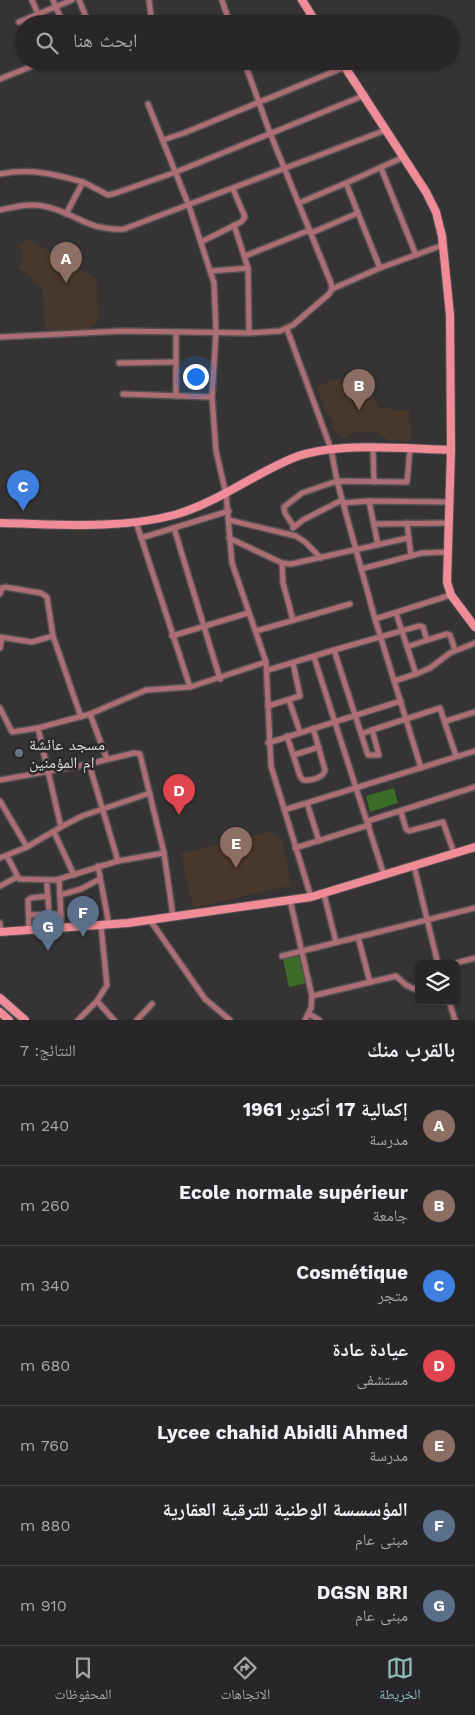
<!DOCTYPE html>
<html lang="ar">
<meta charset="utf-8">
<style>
body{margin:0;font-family:"Work Sans","Noto Naskh Arabic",sans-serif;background:#302e30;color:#f1f3f6;direction:rtl}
.controls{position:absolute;right:15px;bottom:15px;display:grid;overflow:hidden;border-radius:8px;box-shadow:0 1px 4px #0004}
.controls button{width:45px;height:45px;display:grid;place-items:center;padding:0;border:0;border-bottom:1px solid #444345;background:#282628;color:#f1f3f6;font:25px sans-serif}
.you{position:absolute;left:195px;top:376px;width:18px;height:18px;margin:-12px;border:4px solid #fff;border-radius:50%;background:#1a73e8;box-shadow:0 0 0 8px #1a73e833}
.badge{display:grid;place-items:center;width:32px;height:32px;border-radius:50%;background:#8bbbb9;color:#fff;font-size:16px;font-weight:700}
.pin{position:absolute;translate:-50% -41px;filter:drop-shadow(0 1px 2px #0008)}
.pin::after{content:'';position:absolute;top:26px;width:18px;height:15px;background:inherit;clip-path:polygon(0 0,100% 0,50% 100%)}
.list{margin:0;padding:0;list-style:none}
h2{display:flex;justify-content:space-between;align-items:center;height:65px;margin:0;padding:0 20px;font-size:21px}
h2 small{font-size:16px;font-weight:400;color:#a5a5a8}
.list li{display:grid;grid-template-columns:32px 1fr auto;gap:15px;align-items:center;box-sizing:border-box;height:80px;padding:0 20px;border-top:1px solid #444345}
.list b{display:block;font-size:19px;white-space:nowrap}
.list p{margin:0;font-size:16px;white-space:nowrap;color:#a5a5a8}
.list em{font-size:16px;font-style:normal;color:#a5a5a8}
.icon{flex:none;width:28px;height:28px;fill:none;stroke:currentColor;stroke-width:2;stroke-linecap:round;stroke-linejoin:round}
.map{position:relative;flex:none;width:475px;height:1020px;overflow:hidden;direction:ltr}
.search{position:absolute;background:#282628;box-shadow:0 1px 4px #0004;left:15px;right:15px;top:15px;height:55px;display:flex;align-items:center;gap:12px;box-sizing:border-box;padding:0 18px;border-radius:28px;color:#a5a5a8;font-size:19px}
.sheet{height:625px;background:#282628}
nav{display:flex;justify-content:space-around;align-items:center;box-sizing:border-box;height:70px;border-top:1px solid #444345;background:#282628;font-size:14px;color:#a5a5a8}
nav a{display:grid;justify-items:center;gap:2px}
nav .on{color:#8bbbb9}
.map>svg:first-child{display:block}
</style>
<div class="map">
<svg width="475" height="1020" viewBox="0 0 475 1020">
<rect width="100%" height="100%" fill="#363335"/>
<g fill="#48382c">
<polygon points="26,239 36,243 97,279 98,318 90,330 45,329 43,287 39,287 31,276 18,268 24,259 21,257 23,250 18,247"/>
<polygon points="339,378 341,383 358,380 369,383 368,386 374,391 372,393 379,408 409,410 410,423 407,424 411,425 411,440 406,442 400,440 389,441 377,431 372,433 354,432 352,435 350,434 344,438 335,432 331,426 334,422 331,417 327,415 317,386"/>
<polygon points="269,832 278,835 282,841 291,884 289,886 193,908 181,853"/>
</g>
<g fill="#3b6c28">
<polygon points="394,788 398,803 370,812 366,796"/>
<polygon points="300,954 307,983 289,987 283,959"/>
</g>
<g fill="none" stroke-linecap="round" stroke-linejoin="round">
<g stroke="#545153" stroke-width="8">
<g id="street">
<polyline points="32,0 42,24"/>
<polyline points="53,0 63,24"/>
<polyline points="79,0 89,24"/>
<polyline points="222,0 230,24"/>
<polyline points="19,22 72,0"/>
<polyline points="137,24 151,17 149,0"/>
<polyline points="0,79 45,61"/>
<polyline points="163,140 184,133 345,67"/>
<polyline points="381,168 416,255"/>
<path d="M0,174C30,168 54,174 83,182"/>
<polyline points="346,183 404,157"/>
<polyline points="299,203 346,183 380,268"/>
<path d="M0,210C14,207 28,203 43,206C76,212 85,231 124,229L386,130"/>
<polyline points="66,214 83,182 108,195 116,193 176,172 365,95"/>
<polyline points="234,225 248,268"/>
<polyline points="311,233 358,213"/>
<polyline points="201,242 241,222 245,217 233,189"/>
<polyline points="245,256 310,230"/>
<polyline points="211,271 248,268 249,333"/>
<polyline points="332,289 380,268 443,245"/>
<polyline points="287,329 331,449 337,481 375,619 421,768"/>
<polyline points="0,337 123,331 249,333 280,331 293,325 329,294 332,289 331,283 270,133 244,61"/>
<polyline points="119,363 176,362"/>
<polyline points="123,394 212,397"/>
<polyline points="176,396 176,333"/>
<polyline points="373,449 374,482"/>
<polyline points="369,501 378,545"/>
<polyline points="343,503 369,501 450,502"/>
<polyline points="229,520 296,536 305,542 321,558"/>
<polyline points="136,522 190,687 266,662 232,563 226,494 216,451 212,397 216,332 214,283 189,206 148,104"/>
<polyline points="407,523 411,556"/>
<polyline points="374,524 449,523"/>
<polyline points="294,527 285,513 284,507 302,493 337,481 407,482 410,449"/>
<polyline points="174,528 220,679"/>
<polyline points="293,528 303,520 342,500"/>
<polyline points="141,538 229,511"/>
<polyline points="229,538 282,563 291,564 408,538"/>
<polyline points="282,563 283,583 293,620"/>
<polyline points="361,569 422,553 448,552"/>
<polyline points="0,594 2,588 5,587 41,593 47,597 53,636 81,717"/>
<polyline points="375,619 451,595"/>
<polyline points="256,631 350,604"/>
<polyline points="172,636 248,613"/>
<polyline points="0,637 32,642 53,636"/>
<polyline points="407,647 427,640"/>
<polyline points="0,648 2,638"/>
<polyline points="334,650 419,626 423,627 427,640 447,634 450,635 455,650"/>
<polyline points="314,657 384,875"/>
<polyline points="266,662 271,766 311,897"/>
<polyline points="268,670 334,650 368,755 379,755 372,730 361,734"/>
<polyline points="416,674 430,668 450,653 475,643"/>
<polyline points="394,681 416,674 396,613"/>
<polyline points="289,700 300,732"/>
<polyline points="268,706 300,696 293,663"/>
<polyline points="0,708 12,732 38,728"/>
<polyline points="90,714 146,690 190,687"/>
<polyline points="446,721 475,712"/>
<polyline points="372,730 440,708 456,756"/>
<path d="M287,736L300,776L303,780C311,781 323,778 325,770L313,728"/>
<polyline points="268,743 401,701"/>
<polyline points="294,755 319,747"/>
<polyline points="107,759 90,714 38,728 61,827 82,816 150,793"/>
<polyline points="89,764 134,753 140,754 164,853"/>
<polyline points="0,780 89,764 118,861 164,853 173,916"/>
<polyline points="0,801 27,847 61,827"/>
<polyline points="307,803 319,841"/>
<polyline points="284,810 475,751"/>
<polyline points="401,812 406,829 409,831 443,822 454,853"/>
<polyline points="368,821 475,787"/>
<polyline points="54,832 74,875"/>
<polyline points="295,848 369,825"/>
<polyline points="7,856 19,879 56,880 118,861"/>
<polyline points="0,858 27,847"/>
<polyline points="98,866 109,925"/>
<polyline points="414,866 438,964"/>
<polyline points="59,880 61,914"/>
<polyline points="47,885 49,914 61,914 61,928"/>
<polyline points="0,886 17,877"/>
<polyline points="324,894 336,942"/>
<polyline points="60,895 81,889 100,879"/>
<polyline points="290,900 312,996 311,1008 305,1020"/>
<polyline points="29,915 49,914"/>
<polyline points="150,920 205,999 230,1020"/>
<polyline points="0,923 1,932"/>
<polyline points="29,930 28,900 31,898 48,896"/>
<polyline points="358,937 370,982"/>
<polyline points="282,956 475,908"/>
<polyline points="452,964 475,958"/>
<polyline points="312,996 396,976 406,985 419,991"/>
<polyline points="97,1001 114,1020"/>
<polyline points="449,1001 455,1020"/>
<polyline points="309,1014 319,1020"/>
<polyline points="78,1020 97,1001 107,985 101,926"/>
<polyline points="137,1020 152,1004"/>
</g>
</g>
<g stroke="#545153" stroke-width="10">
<g id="secondary">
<polyline points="302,0 317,24"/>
<polyline points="341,61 426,192 436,212 442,236 450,315 451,450 447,582 451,595 475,627"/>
<path d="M0,523C57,524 118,530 174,515C217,503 252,475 293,458C336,441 405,449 451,450"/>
<polyline points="0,932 128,923 311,897 475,847"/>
<polyline points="0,998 25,1020"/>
<polyline points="0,1012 9,1020"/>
</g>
</g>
<use href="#street" stroke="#ac6d74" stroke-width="5"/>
<use href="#secondary" stroke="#ef8c97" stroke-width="8"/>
<polyline stroke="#817f80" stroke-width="1" points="0,1004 19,1020"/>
</g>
<circle fill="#6b7280" stroke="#2c292b" stroke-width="2" cx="19" cy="753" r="5"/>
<g text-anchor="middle" stroke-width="5" stroke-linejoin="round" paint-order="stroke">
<g font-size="16" fill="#dcdbdc" stroke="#2c292b" text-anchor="start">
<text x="29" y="750">مسجد عائشة<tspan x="29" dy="18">ام المؤمنين</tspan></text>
</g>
</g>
</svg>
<div class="controls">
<button><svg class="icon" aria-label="layers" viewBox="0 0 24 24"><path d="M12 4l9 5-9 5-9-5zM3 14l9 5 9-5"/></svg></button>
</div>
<div class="you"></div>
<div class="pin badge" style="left:66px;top:283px;background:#8d6e63">A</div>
<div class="pin badge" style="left:359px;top:410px;background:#8d6e63">B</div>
<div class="pin badge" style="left:23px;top:511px;background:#3f7fe0">C</div>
<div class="pin badge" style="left:179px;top:815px;background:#e0444e">D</div>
<div class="pin badge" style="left:236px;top:868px;background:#8d6e63">E</div>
<div class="pin badge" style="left:83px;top:937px;background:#5c6f8a">F</div>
<div class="pin badge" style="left:48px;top:951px;background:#5c6f8a">G</div>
<div class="search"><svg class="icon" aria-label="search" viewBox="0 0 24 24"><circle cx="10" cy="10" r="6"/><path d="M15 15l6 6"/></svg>ابحث هنا</div>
</div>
<section class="sheet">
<h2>بالقرب منك<small>النتائج: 7</small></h2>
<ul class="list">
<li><span class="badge" style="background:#8d6e63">A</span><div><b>إكمالية 17 أكتوبر 1961</b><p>مدرسة</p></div><em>240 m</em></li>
<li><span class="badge" style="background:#8d6e63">B</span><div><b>Ecole normale supérieur</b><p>جامعة</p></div><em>260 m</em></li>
<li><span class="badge" style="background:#3f7fe0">C</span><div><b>Cosmétique</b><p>متجر</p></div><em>340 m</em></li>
<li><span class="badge" style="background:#e0444e">D</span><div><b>عيادة عادة</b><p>مستشفى</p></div><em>680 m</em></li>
<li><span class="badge" style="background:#8d6e63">E</span><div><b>Lycee chahid Abidli Ahmed</b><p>مدرسة</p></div><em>760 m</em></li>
<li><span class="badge" style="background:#5c6f8a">F</span><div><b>المؤسسسة الوطنية للترقية العقارية</b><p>مبنى عام</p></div><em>880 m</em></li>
<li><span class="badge" style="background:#5c6f8a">G</span><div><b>DGSN BRI</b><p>مبنى عام</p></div><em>910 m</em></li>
</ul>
</section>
<nav>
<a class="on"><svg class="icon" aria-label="map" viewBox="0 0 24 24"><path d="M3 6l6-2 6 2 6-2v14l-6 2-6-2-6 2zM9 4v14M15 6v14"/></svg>الخريطة</a>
<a><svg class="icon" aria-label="directions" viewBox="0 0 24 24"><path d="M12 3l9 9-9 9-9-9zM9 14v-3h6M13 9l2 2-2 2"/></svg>الاتجاهات</a>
<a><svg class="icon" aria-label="saved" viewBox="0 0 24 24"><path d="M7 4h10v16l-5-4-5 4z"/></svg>المحفوظات</a>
</nav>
